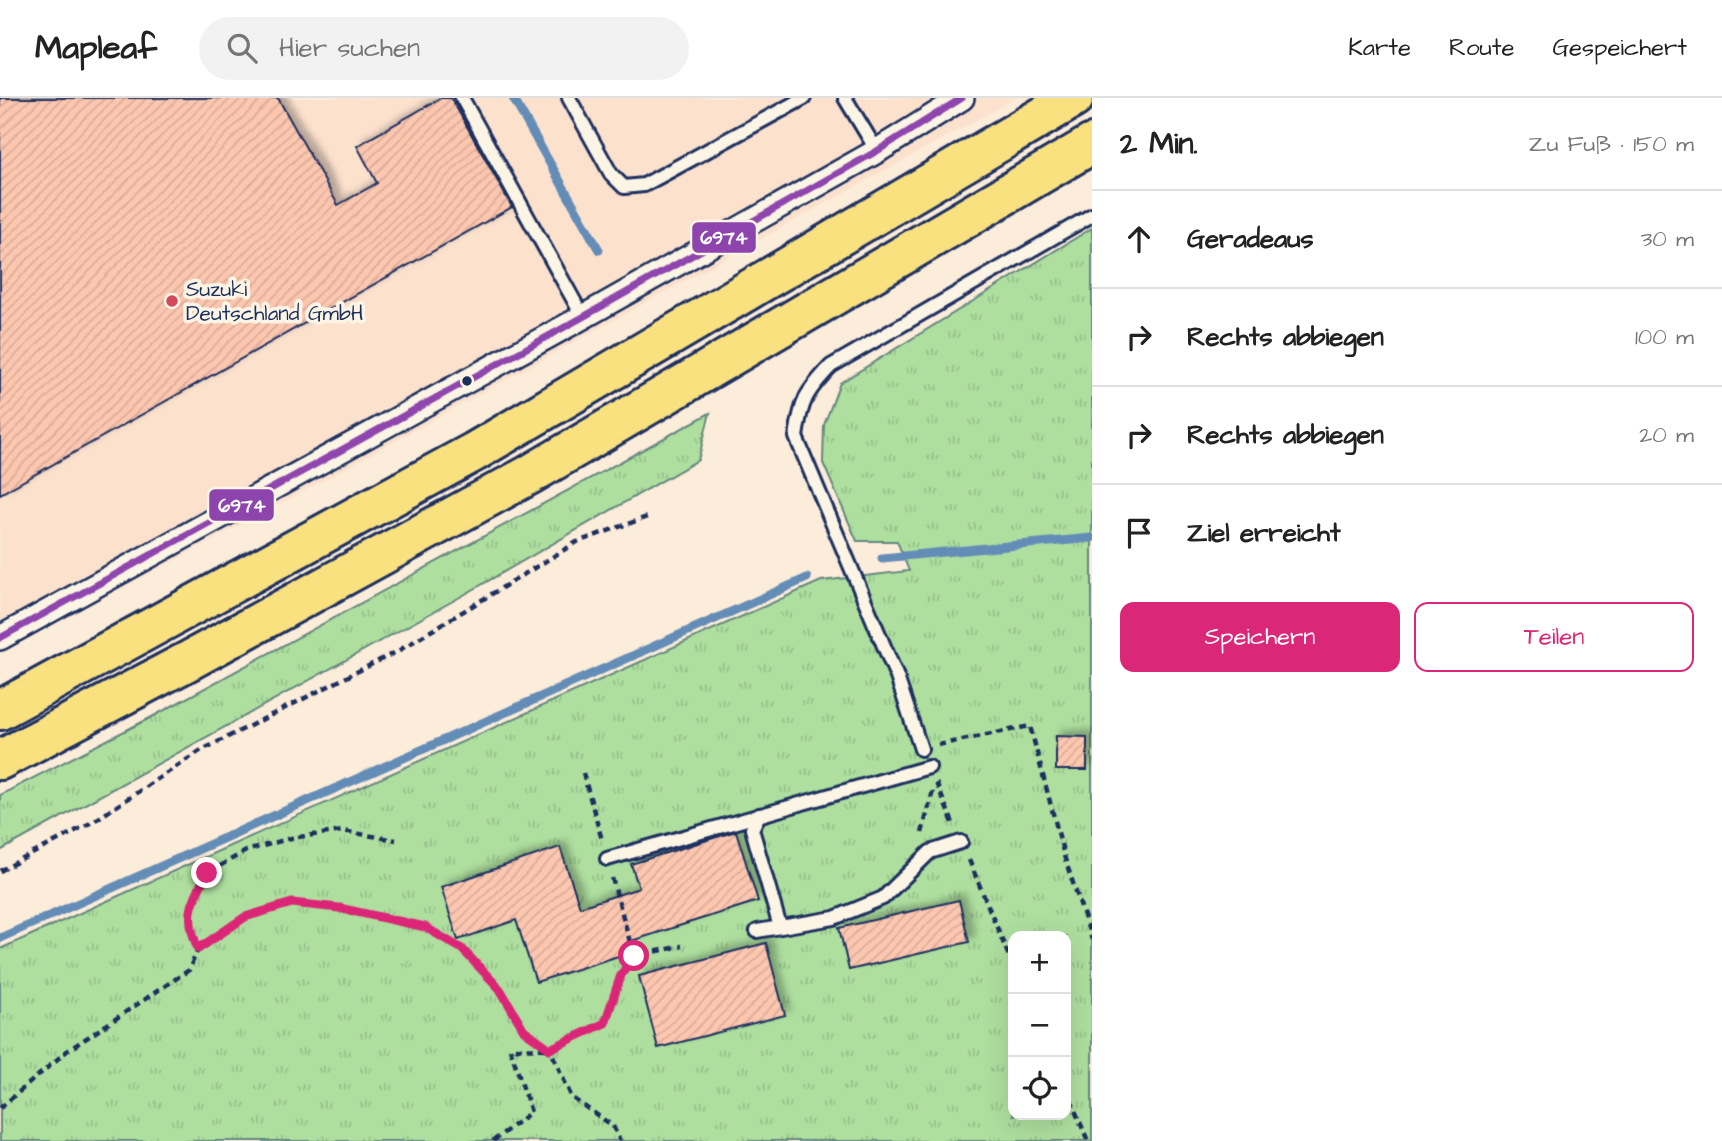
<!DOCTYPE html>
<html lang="de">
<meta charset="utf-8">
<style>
body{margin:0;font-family:"Architects Daughter",sans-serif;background:#f2f2f2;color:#222}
.controls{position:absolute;right:21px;bottom:21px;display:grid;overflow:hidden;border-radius:14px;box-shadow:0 7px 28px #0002}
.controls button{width:63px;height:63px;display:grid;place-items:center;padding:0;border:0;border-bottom:2px solid #e0e0e0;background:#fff;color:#222;font:35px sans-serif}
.stop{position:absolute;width:21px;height:21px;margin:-16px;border:5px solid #db2777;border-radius:50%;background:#fff}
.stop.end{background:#db2777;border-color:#fff;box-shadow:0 2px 7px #0008}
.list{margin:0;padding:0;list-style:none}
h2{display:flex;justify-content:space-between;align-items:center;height:91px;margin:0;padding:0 28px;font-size:30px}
h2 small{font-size:23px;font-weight:400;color:#767676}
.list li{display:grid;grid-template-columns:46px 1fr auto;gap:21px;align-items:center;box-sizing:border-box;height:98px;padding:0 28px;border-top:2px solid #e0e0e0}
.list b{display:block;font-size:26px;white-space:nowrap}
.list em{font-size:23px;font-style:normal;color:#767676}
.actions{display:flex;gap:14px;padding:21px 28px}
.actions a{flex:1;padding:16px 0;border:2px solid #db2777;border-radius:14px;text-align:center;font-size:24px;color:#db2777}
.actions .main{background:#db2777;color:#fff}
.icon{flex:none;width:38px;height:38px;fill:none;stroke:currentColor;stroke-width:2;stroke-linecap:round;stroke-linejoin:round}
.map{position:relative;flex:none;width:1092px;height:1043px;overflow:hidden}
header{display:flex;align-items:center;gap:42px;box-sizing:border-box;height:98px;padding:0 35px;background:#fff;border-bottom:2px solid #e0e0e0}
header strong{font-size:33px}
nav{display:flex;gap:38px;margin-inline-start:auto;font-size:24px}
.search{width:490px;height:63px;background:#f2f2f2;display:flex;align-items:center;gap:18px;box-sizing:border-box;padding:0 24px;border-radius:38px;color:#767676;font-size:26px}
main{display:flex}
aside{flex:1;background:#fff}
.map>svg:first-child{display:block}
</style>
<header>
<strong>Mapleaf</strong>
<div class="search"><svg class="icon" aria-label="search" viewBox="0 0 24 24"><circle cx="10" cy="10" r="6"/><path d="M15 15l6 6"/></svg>Hier suchen</div>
<nav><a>Karte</a><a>Route</a><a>Gespeichert</a></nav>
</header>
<main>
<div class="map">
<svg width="1092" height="1043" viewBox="0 0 1092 1043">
<defs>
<pattern id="grass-tufts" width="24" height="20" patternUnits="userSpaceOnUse" patternTransform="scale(1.75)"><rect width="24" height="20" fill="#aedf9f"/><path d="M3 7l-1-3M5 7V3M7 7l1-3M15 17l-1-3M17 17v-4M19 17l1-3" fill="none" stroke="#95c08b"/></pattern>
<pattern id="building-hatch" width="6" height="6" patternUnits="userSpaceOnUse" patternTransform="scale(1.75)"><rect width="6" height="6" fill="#fdc7af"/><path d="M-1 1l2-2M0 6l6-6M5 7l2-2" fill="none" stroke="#d8ab99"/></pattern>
<filter id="shadow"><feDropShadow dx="6" dy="-6" stdDeviation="3.5" flood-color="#0004"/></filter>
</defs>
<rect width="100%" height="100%" fill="#fcecda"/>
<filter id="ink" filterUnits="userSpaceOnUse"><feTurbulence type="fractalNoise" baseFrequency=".0143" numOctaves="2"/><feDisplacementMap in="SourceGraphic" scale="14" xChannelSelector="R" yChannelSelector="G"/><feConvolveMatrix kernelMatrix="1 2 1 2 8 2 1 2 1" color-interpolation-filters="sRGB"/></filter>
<g filter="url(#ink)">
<polygon fill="#fce1cd" points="0,0 1016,0 300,395 0,555"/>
<g fill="url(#grass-tufts)" stroke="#64877e" stroke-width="2" fill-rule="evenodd">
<path d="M1092,130V1043H0V851L821,483L909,473L897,443H857L823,365L824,327L840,285ZM1013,838H1066V1017H1013Z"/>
<polygon points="710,315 698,362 462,498 0,753 0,697 150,620"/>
</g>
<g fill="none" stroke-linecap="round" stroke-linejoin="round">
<g stroke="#648db7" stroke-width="9">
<polyline points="513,0 599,152"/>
<polyline points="882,460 1092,440"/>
<polyline points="0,840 807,480"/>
</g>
</g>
<g fill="url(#building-hatch)" stroke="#1b2f5e" stroke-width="2" filter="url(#shadow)">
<polygon points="0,0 278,0 338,107 377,85 357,48 441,0 451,0 512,109 0,396"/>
<polygon points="1056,638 1087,639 1087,672 1056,672"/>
<polygon points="736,733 758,803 628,844 631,854 536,884 516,822 458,842 441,789 560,749 580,809 639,790 631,766"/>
<polygon points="959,802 969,844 849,872 839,830"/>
<polygon points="766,845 785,917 658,950 639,878"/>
</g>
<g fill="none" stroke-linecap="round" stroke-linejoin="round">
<g stroke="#1b2f5e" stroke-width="18">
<g id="lane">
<polyline points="462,0 583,219"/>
<polyline points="569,0 611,76 624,89 644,87 804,0"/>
<polyline points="845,0 877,53"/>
<path d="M921,651L897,579L796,339C801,303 806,294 831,268L1092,117"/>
<polyline points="759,717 752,731 780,829"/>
<polyline points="607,761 929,669"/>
<polyline points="757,833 834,820 883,800 930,754 961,744"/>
</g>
</g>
<g stroke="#1b2f5e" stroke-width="28">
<polyline id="street" points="0,540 583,219 877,53 962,0"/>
</g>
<g stroke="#1b2f5e" stroke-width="44">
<g id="highway">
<polyline points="0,612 474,354 1074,0"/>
<polyline points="0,662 190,562 529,377 1092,46"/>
</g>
</g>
<g stroke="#1b2f5e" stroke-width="4.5" stroke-dasharray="7 5" stroke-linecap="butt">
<polyline points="938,647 1030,628 1065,761 1092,842"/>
<polyline points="583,675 602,742"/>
<polyline points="936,685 953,725"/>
<polyline points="922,735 934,689"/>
<polyline points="969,762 1013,868"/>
<polyline points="0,773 94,723 200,653 398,553 577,444 650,418"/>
<polyline points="612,780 634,858"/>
<polyline points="198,851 190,831 191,807 207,775 246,753 291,740 343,733 396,742"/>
<polyline points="1066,991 1088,1043"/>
<polyline points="0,1010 67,953 189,872 198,851 245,819 292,805 339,810 425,829 462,851 501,891 524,932 550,951 572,1000 613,1028 620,1043"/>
<polyline points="493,1043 531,1014 510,950 550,951 605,925 621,877 634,858 682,848"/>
</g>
<use href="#lane" stroke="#fcf5e5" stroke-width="12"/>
<use href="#street" stroke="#fcf5e5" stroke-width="23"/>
<use href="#highway" stroke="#fae180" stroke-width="38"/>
<g stroke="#fcf5e5" stroke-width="12">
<polyline id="bus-1" points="0,540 583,219 877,53 962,0"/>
</g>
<use href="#bus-1" stroke="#8e44ad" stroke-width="7"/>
</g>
</g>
<g fill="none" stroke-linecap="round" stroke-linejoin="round" filter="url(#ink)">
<path stroke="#db2777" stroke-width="9" d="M207,775C191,807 184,816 198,851L245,819L292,805L339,810L425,829L462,851L500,891L524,932L550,951L605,925L621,877L634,858"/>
</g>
<circle fill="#d1495b" stroke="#fcf5e5" stroke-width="2.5" cx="172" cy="203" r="7"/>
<circle fill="#1b2f5e" stroke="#fcf5e5" stroke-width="2.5" cx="467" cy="283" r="6"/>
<g text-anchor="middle" stroke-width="7" stroke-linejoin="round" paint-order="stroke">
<g font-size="21" fill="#1b2f5e" stroke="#fcf5e5" text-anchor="start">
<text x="186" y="198">Suzuki<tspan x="186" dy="24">Deutschland GmbH</tspan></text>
</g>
</g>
<g stroke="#fcf5e5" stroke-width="2.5">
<rect x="691" y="123" width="66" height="33" rx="7" fill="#8e44ad"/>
<rect x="208" y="390" width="67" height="34" rx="7" fill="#8e44ad"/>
</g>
<g font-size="19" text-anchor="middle" font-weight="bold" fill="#fff">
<text x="724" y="146">6974</text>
<text x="242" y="414">6974</text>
</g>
</svg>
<div class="controls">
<button>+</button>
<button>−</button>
<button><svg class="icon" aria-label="locate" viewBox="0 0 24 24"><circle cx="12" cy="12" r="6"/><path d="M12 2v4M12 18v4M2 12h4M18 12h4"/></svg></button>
</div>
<div class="stop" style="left:634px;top:858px"></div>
<div class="stop end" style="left:207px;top:775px"></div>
</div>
<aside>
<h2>2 Min.<small>Zu Fuß · 150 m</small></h2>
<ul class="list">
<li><svg class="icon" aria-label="ahead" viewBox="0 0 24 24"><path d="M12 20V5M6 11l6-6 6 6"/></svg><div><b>Geradeaus</b></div><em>30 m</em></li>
<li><svg class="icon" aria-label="right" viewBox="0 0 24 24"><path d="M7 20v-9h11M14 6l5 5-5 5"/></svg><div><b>Rechts abbiegen</b></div><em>100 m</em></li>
<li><svg class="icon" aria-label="right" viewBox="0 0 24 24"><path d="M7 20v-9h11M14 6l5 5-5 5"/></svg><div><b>Rechts abbiegen</b></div><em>20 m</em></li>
<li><svg class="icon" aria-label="arrive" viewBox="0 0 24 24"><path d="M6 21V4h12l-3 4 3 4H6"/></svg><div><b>Ziel erreicht</b></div></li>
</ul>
<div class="actions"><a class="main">Speichern</a><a>Teilen</a></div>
</aside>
</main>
